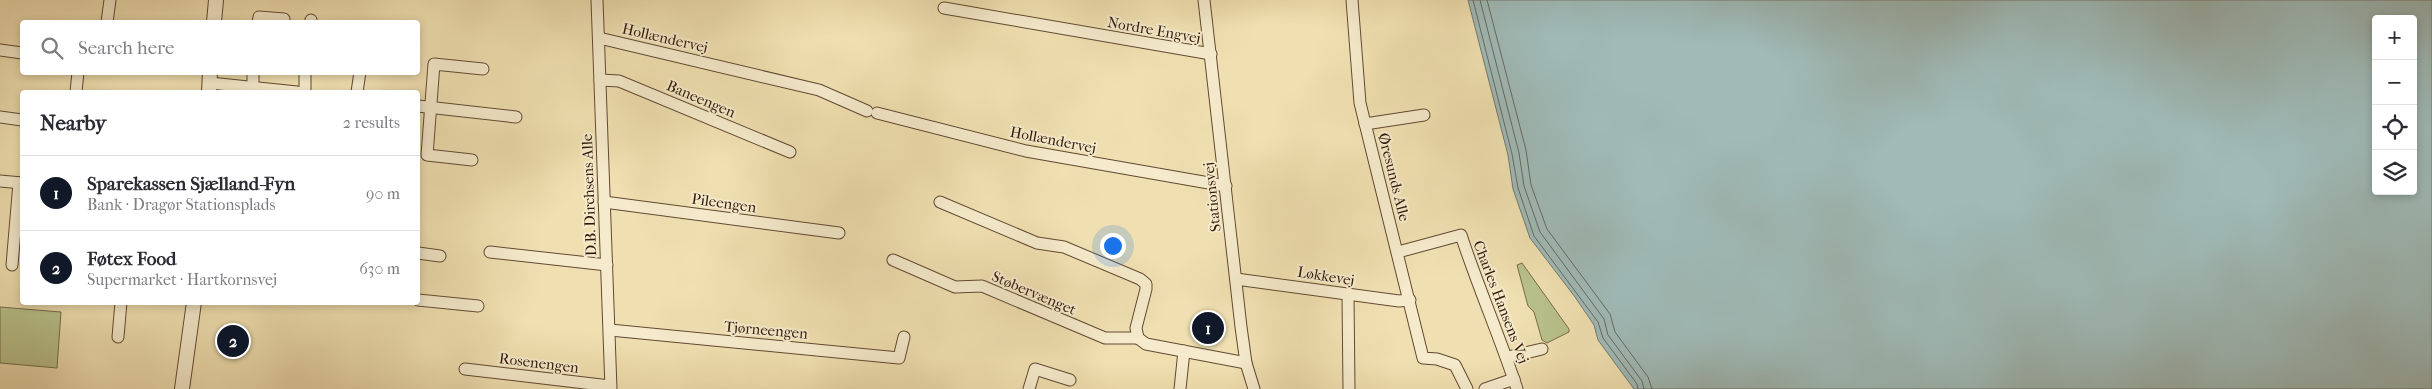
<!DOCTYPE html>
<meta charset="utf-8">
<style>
body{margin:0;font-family:"IM FELL French Canon",serif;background:#f2f2f3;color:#2b2b33}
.controls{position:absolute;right:15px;top:15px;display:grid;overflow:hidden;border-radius:5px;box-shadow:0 2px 8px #0003}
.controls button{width:45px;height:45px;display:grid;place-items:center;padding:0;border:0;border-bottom:1px solid #e1e1e2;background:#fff;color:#2b2b33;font:25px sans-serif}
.you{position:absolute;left:1112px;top:245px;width:18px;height:18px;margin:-12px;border:4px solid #fff;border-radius:50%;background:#1a73e8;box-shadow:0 0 0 8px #1a73e833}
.badge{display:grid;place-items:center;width:32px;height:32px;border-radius:50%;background:#111827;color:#fff;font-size:16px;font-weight:700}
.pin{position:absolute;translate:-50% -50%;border:2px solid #fff;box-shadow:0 1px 5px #0006}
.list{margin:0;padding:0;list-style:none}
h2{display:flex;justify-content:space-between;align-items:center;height:65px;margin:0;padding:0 20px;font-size:21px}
h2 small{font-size:16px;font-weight:400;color:#7c7c81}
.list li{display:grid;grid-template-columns:32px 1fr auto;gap:15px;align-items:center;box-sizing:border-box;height:75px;padding:0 20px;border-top:1px solid #e1e1e2}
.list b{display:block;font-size:19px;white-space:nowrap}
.list p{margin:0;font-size:16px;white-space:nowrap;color:#7c7c81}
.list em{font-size:16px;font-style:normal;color:#7c7c81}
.icon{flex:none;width:28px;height:28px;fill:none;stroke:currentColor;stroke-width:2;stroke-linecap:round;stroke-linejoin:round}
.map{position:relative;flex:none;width:2432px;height:389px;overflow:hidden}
.search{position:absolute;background:#fff;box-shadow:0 2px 8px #0003;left:20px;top:20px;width:400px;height:55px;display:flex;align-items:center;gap:12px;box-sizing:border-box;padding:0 18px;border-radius:5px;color:#7c7c81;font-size:19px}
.panel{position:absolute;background:#fff;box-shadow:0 2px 8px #0003;left:20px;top:90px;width:400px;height:215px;border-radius:5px}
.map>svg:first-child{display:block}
</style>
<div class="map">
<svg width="2432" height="389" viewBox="0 0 2432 389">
<rect width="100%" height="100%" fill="#f0e0b1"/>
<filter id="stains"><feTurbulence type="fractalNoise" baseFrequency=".004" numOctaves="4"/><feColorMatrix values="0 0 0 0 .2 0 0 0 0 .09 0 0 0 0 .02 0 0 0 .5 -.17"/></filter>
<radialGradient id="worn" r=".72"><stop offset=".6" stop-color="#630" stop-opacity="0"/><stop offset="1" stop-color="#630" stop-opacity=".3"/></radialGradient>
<g fill="#b9c28c" stroke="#766c4a">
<polygon points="1522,263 1569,329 1569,332 1547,343 1542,340 1534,312 1528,306 1517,265"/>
<polygon points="0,307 61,312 57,368 0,363"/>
</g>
<path fill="#9fbab7" stroke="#747971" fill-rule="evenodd" d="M1468,0H2432V389H1634L1598,340L1594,325L1575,297L1530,238L1513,189L1508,155ZM2376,19H2413V191H2376Z"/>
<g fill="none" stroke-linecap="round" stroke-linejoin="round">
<g stroke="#69685f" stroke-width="1">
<polyline points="1473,0 1512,154 1518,188 1534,236 1598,322 1603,338 1637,384 1638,389"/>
<polyline points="1480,0 1519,153 1524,186 1540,232 1604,319 1608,335 1642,381 1644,389"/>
<polyline points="1487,0 1526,150 1531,185 1547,229 1610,314 1615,332 1648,377 1652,389"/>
</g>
<g stroke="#624932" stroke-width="13">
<g id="minor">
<polyline points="597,0 611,389"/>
<polyline points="1204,0 1241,327 1246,363 1254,389"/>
<polyline points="1352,0 1360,103 1423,358 1437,359 1455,365 1467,389"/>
<polyline points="944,8 1211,54"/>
<polyline points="107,22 110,0"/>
<polyline points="258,22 259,17 284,19"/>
<polyline points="311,22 311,20"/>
<polyline points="599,38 819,90 867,111"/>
<polyline points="0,50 22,53"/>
<polyline points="253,72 253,92"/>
<polyline points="600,80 619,81 790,152"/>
<polyline points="210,83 297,92"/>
<polyline points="76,92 78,72"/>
<polyline points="305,92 305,72"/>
<polyline points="357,92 360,72"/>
<polyline points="418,106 516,117"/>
<polyline points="877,113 1026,151 1226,186"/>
<polyline points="0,117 22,120"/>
<polyline points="1365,124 1424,115"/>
<polyline points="472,160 427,155 434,64 483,69"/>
<polyline points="0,181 22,183"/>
<polyline points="604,202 839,233"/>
<polyline points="940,202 1037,243 1064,247 1140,279 1146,284 1146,289 1136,328 1138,338"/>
<polyline points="490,252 607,265"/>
<path d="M1398,252L1461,235C1478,287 1500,337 1517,389"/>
<polyline points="418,253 440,256"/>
<polyline points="893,260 955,287 982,286 1105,338 1138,338"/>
<polyline points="12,265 19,183"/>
<polyline points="1236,279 1399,301 1410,300"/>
<polyline points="1348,295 1349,389"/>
<polyline points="418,300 478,306"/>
<polyline points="610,330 899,358 904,337"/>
<polyline points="118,337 121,302"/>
<polyline points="1138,338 1146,344 1246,363"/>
<polyline points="1508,357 1542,349"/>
<polyline points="465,369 610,386"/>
<polyline points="1029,389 1035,369 1070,380"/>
<polyline points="1180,389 1184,351"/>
<polyline points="1485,389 1514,379"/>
</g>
</g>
<g stroke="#624932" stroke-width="16">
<g id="tertiary">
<polyline points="214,22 216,0"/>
<polyline points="209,92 210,72"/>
<polyline points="182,389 194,302"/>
</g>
</g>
<use href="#minor" stroke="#f5ebcc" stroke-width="11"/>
<use href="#tertiary" stroke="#f5ebcc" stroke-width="14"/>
</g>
<g text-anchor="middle" stroke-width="4" stroke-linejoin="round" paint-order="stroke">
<g font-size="15" fill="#331707" stroke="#f5ebcc">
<text transform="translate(1154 30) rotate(10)" y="5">Nordre Engvej</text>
<text transform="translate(665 38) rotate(13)" y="5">Hollændervej</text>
<text transform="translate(701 99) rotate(23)" y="5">Baneengen</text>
<text transform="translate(1053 140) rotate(11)" y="5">Hollændervej</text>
<text transform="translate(1394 177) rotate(76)" y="5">Øresunds Alle</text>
<text transform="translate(589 195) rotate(-92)" y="5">D.B. Dirchsens Alle</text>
<text transform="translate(1212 197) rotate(-96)" y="5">Stationsvej</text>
<text transform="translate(724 203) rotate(8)" y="5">Pileengen</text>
<text transform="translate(1326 276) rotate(9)" y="5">Løkkevej</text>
<text transform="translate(1034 293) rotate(23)" y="5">Støbervænget</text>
<text transform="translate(1501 302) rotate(69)" y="5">Charles Hansens Vej</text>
<text transform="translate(766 330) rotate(5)" y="5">Tjørneengen</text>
<text transform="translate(539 363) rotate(7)" y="5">Rosenengen</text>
</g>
</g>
<rect width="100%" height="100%" filter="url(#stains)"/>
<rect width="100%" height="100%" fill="url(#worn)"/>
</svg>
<div class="controls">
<button>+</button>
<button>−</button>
<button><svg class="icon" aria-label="locate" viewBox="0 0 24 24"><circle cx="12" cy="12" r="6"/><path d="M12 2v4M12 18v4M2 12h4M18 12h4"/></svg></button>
<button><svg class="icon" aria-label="layers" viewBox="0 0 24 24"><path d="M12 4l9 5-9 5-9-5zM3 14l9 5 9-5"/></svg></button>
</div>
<div class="you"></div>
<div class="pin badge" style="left:1208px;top:328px">1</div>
<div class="pin badge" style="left:233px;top:341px">2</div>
<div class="search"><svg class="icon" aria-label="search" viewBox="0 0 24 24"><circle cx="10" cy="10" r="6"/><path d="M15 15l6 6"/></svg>Search here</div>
<section class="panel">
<h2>Nearby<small>2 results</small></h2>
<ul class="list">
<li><span class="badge">1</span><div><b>Sparekassen Sjælland-Fyn</b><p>Bank · Dragør Stationsplads</p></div><em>90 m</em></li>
<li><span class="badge">2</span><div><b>Føtex Food</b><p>Supermarket · Hartkornsvej</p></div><em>630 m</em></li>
</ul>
</section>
</div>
